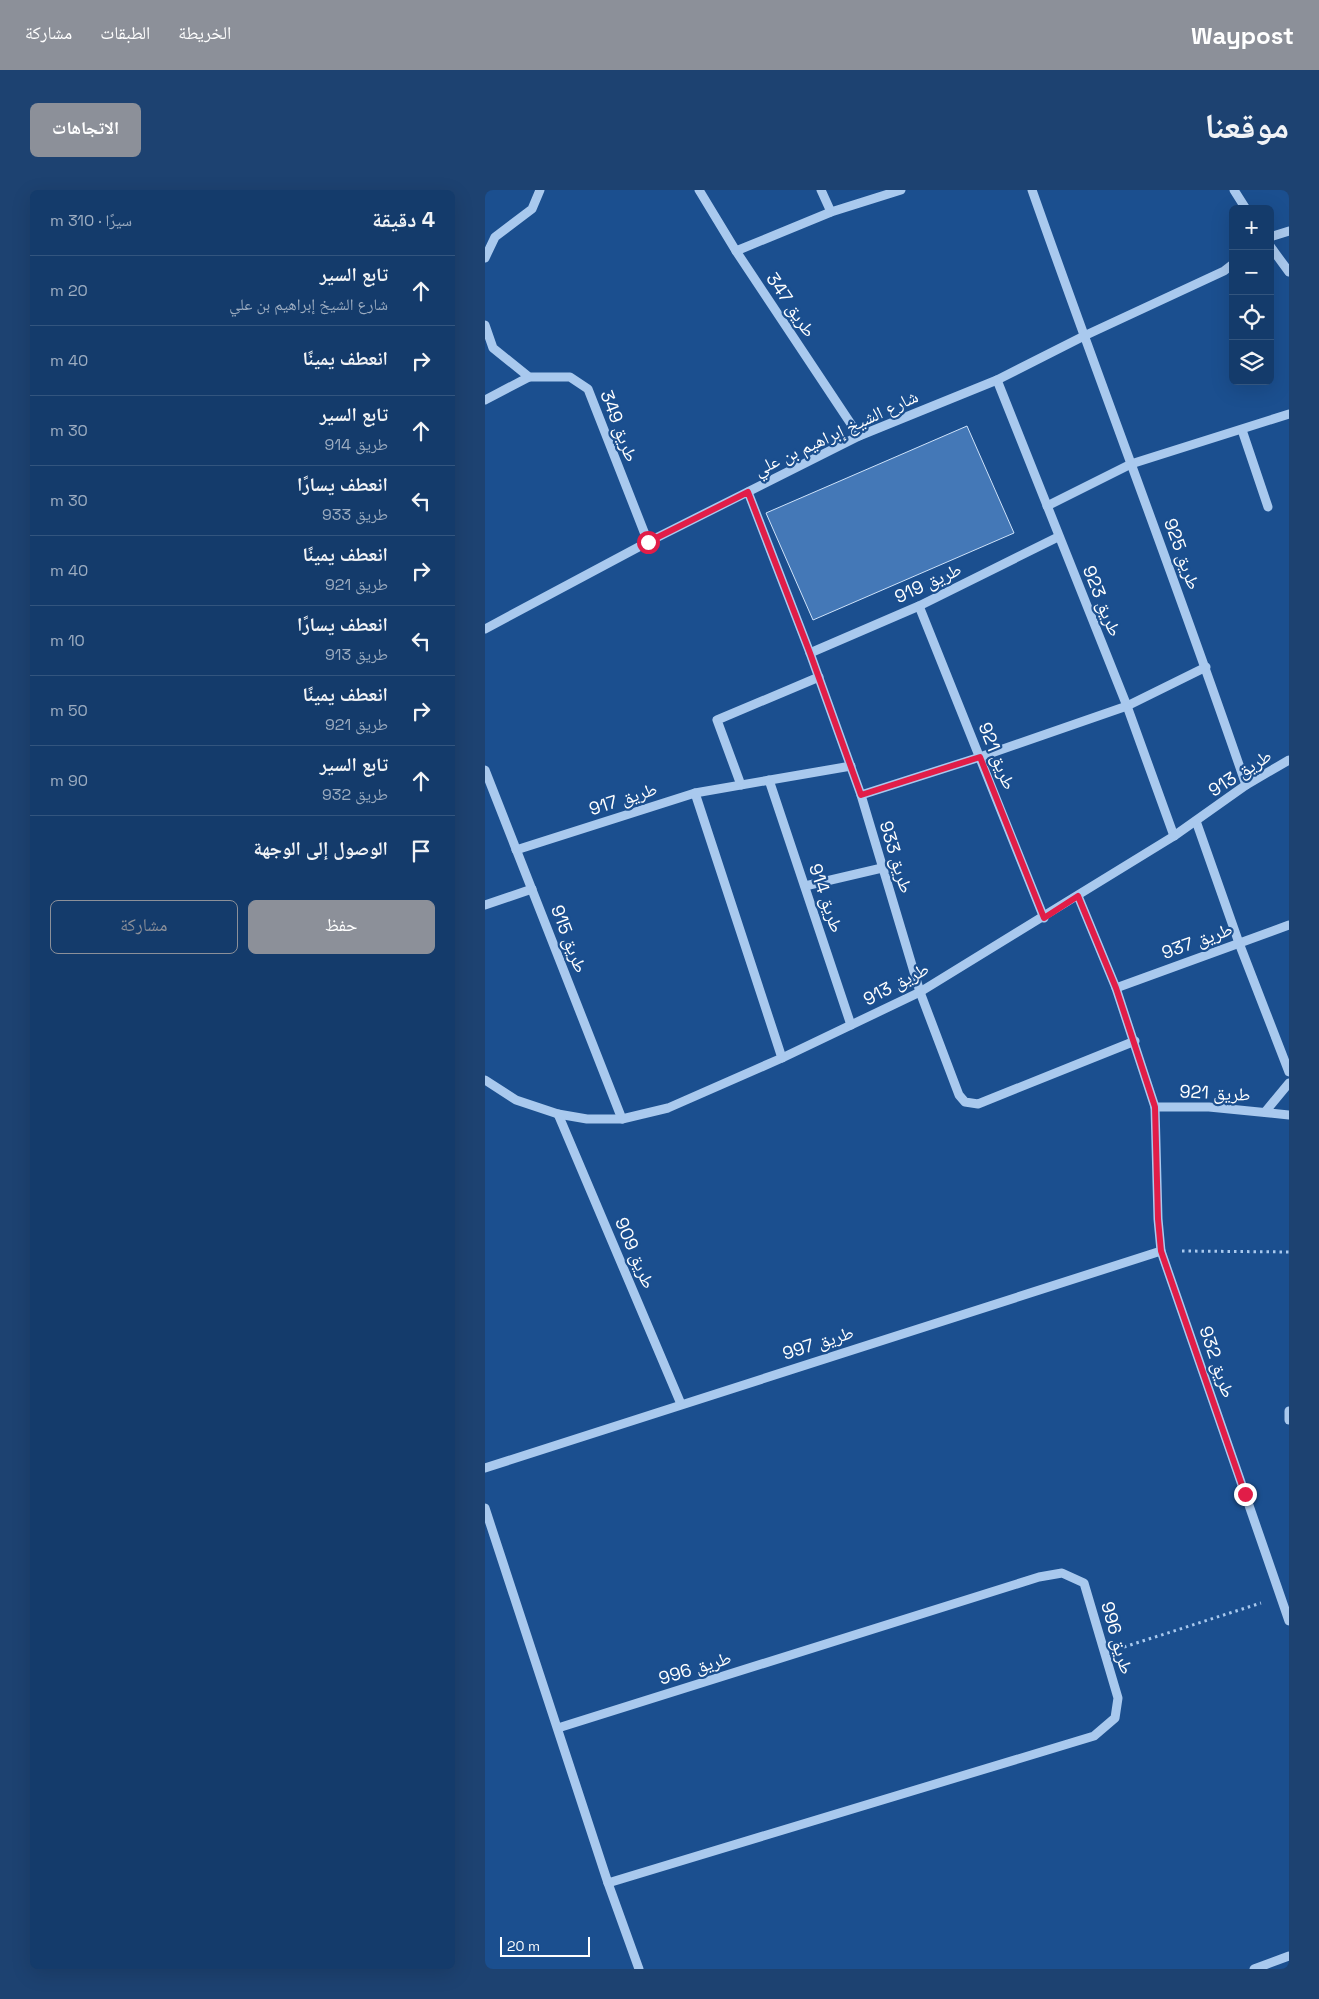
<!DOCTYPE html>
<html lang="ar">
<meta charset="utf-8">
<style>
body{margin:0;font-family:"Space Grotesk","Noto Naskh Arabic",sans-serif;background:#1d4271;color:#f1f3f6;direction:rtl}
.controls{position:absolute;right:15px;top:15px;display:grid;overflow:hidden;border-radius:8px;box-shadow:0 5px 20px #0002}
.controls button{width:45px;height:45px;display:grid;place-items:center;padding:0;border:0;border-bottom:1px solid #33557e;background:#143b6b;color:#f1f3f6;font:25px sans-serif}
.scale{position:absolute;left:15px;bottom:12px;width:90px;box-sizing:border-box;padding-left:5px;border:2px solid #fff;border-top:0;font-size:14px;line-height:18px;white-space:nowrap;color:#fff;-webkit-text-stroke:4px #1b4f8f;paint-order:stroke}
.stop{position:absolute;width:15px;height:15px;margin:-11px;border:4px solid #e11d48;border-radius:50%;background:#fff}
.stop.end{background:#e11d48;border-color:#fff;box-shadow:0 1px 5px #0008}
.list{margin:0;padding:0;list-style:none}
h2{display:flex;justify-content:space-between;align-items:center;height:65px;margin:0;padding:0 20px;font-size:21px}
h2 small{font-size:16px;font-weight:400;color:#9dadc1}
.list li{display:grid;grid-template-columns:32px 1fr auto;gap:15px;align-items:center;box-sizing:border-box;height:70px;padding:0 20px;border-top:1px solid #33557e}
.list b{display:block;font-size:19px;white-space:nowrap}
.list p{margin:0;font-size:16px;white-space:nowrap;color:#9dadc1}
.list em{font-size:16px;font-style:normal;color:#9dadc1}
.actions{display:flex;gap:10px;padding:15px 20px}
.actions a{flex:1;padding:11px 0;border:1px solid #8c9099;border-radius:8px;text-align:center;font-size:18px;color:#8c9099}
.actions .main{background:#8c9099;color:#fff}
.icon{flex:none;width:28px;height:28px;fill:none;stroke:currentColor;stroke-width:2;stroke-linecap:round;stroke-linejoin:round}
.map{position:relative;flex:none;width:804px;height:1779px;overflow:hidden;direction:ltr;border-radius:8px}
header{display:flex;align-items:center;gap:30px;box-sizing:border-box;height:70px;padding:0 25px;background:#8c9099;color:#fff}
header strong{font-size:24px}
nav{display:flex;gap:28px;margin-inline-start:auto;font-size:18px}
.intro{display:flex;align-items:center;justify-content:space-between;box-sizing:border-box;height:120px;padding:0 30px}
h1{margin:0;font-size:35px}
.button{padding:12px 22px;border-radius:8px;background:#8c9099;color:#fff;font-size:18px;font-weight:700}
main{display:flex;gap:30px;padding:0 30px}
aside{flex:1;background:#143b6b;border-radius:8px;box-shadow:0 5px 20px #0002}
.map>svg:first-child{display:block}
</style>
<header>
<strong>Waypost</strong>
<nav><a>الخريطة</a><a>الطبقات</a><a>مشاركة</a></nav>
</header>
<div class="intro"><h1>موقعنا</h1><a class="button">الاتجاهات</a></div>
<main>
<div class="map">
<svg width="804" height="1779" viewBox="0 0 804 1779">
<rect width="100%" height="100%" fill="#1b4f8f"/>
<polygon fill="#4478b7" stroke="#cfe3fa" points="482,236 529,343 328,430 281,323"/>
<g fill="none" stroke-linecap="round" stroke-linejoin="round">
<g stroke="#a9c9ee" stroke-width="3" stroke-dasharray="2.5 4" stroke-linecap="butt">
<polyline points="697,1061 804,1062"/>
<polyline points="639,1457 776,1413"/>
</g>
<g stroke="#a9c9ee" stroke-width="9">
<polyline points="214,0 251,61 374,246"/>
<polyline points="336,0 346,22"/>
<path d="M547,0C617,199 693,396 761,595"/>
<polyline points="749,0 761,19"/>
<polyline points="785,47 804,41"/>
<polyline points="785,56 804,82"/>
<polyline points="251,61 346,22 416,0"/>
<polyline points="0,68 10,47 47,19 55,0"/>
<polyline points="0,135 8,158 44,187 85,187 103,199 163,352"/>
<polyline points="512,190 642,516 689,646"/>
<polyline points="0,210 44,187"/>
<polyline points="757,240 783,317"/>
<polyline points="263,302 325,463 376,605"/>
<polyline points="562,316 646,274 804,224"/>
<polyline points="434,416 559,728"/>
<polyline points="0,439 163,352 374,246 512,190 599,146 739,81 748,74"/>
<polyline points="325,463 434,416 573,347"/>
<polyline points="0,580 137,929"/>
<polyline points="284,590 366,835"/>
<polyline points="256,595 232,530 334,487"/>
<polyline points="210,603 297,868"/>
<polyline points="711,631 754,753 804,882"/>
<polyline points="31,660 210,603 366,576"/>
<polyline points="320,696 397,678"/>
<polyline points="593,706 631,798 670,917 724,917 804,925"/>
<polyline points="0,715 47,699"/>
<polyline points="631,798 804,735"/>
<polyline points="650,851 493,914 480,912 474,905 435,802 376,605 495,567 642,516 721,477"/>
<polyline points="0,890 31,910 73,924 102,929 137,929 183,918 297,868 435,802 689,646 761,595 804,570"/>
<polyline points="670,917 673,1029 676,1061 804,1431"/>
<polyline points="780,922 804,893"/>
<polyline points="73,924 196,1214"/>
<polyline points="804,1221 804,1230"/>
<polyline points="0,1278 676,1061"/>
<polyline points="0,1318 123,1693 154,1779"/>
<polyline points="73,1538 554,1387 577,1383 599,1393 633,1508 630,1528 609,1546 123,1693"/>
<polyline points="769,1779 804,1766"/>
</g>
</g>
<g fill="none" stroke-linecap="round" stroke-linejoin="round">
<polyline stroke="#e11d48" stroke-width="6" points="163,352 263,302 325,463 376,605 495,567 559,728 593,706 631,798 670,917 673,1029 676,1061 760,1304"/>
</g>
<g text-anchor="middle" stroke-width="4.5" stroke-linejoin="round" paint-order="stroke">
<g font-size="18" fill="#fff" stroke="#1b4f8f">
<text transform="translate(306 115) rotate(56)" y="6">طريق 347</text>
<text transform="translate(134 236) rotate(69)" y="6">طريق 349</text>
<text transform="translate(351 243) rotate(-25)" y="6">شارع الشيخ إبراهيم بن علي</text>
<text transform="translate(697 364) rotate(70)" y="6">طريق 925</text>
<text transform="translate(443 393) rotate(-25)" y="6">طريق 919</text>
<text transform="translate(617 411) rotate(68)" y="6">طريق 923</text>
<text transform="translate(512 566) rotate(68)" y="6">طريق 921</text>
<text transform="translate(755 583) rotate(-33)" y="6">طريق 913</text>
<text transform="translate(138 609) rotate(-18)" y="6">طريق 917</text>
<text transform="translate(411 667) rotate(73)" y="6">طريق 933</text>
<text transform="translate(341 708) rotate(71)" y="6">طريق 914</text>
<text transform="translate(84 749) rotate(69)" y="6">طريق 915</text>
<text transform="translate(712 751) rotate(-20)" y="6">طريق 937</text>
<text transform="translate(411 794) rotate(-28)" y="6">طريق 913</text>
<text transform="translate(730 903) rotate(3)" y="6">طريق 921</text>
<text transform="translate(150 1063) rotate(67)" y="6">طريق 909</text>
<text transform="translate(333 1153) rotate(-18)" y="6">طريق 997</text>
<text transform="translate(732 1172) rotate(71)" y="6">طريق 932</text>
<text transform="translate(632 1448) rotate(74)" y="6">طريق 996</text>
<text transform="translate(210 1478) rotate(-17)" y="6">طريق 996</text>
</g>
</g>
</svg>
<div class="controls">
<button>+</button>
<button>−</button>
<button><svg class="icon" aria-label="locate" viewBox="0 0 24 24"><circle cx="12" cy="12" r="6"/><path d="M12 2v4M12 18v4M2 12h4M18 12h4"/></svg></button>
<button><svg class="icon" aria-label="layers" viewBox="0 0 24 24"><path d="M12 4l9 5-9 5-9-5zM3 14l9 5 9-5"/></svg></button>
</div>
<div class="scale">20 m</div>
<div class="stop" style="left:163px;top:352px"></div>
<div class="stop end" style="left:760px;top:1304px"></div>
</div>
<aside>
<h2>4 دقيقة<small>سيرًا · 310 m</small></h2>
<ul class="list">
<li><svg class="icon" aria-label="ahead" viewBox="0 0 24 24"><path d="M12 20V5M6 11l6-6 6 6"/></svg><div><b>تابع السير</b><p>شارع الشيخ إبراهيم بن علي</p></div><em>20 m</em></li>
<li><svg class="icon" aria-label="right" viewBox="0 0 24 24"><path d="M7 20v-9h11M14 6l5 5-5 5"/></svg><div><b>انعطف يمينًا</b></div><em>40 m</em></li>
<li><svg class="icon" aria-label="ahead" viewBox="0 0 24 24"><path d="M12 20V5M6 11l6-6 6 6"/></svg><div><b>تابع السير</b><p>طريق 914</p></div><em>30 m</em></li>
<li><svg class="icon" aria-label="left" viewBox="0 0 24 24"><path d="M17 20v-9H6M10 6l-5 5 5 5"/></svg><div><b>انعطف يسارًا</b><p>طريق 933</p></div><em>30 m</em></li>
<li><svg class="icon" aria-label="right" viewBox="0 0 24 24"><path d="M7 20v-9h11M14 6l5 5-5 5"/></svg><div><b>انعطف يمينًا</b><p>طريق 921</p></div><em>40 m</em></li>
<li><svg class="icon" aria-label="left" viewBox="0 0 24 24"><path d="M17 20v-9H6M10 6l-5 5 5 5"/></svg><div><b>انعطف يسارًا</b><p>طريق 913</p></div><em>10 m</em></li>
<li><svg class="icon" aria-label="right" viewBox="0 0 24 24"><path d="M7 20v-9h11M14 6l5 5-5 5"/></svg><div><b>انعطف يمينًا</b><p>طريق 921</p></div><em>50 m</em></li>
<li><svg class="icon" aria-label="ahead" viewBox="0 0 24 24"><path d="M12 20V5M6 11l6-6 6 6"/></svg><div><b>تابع السير</b><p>طريق 932</p></div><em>90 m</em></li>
<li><svg class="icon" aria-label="arrive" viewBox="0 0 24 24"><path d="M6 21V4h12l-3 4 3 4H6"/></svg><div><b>الوصول إلى الوجهة</b></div></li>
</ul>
<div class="actions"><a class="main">حفظ</a><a>مشاركة</a></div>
</aside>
</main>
